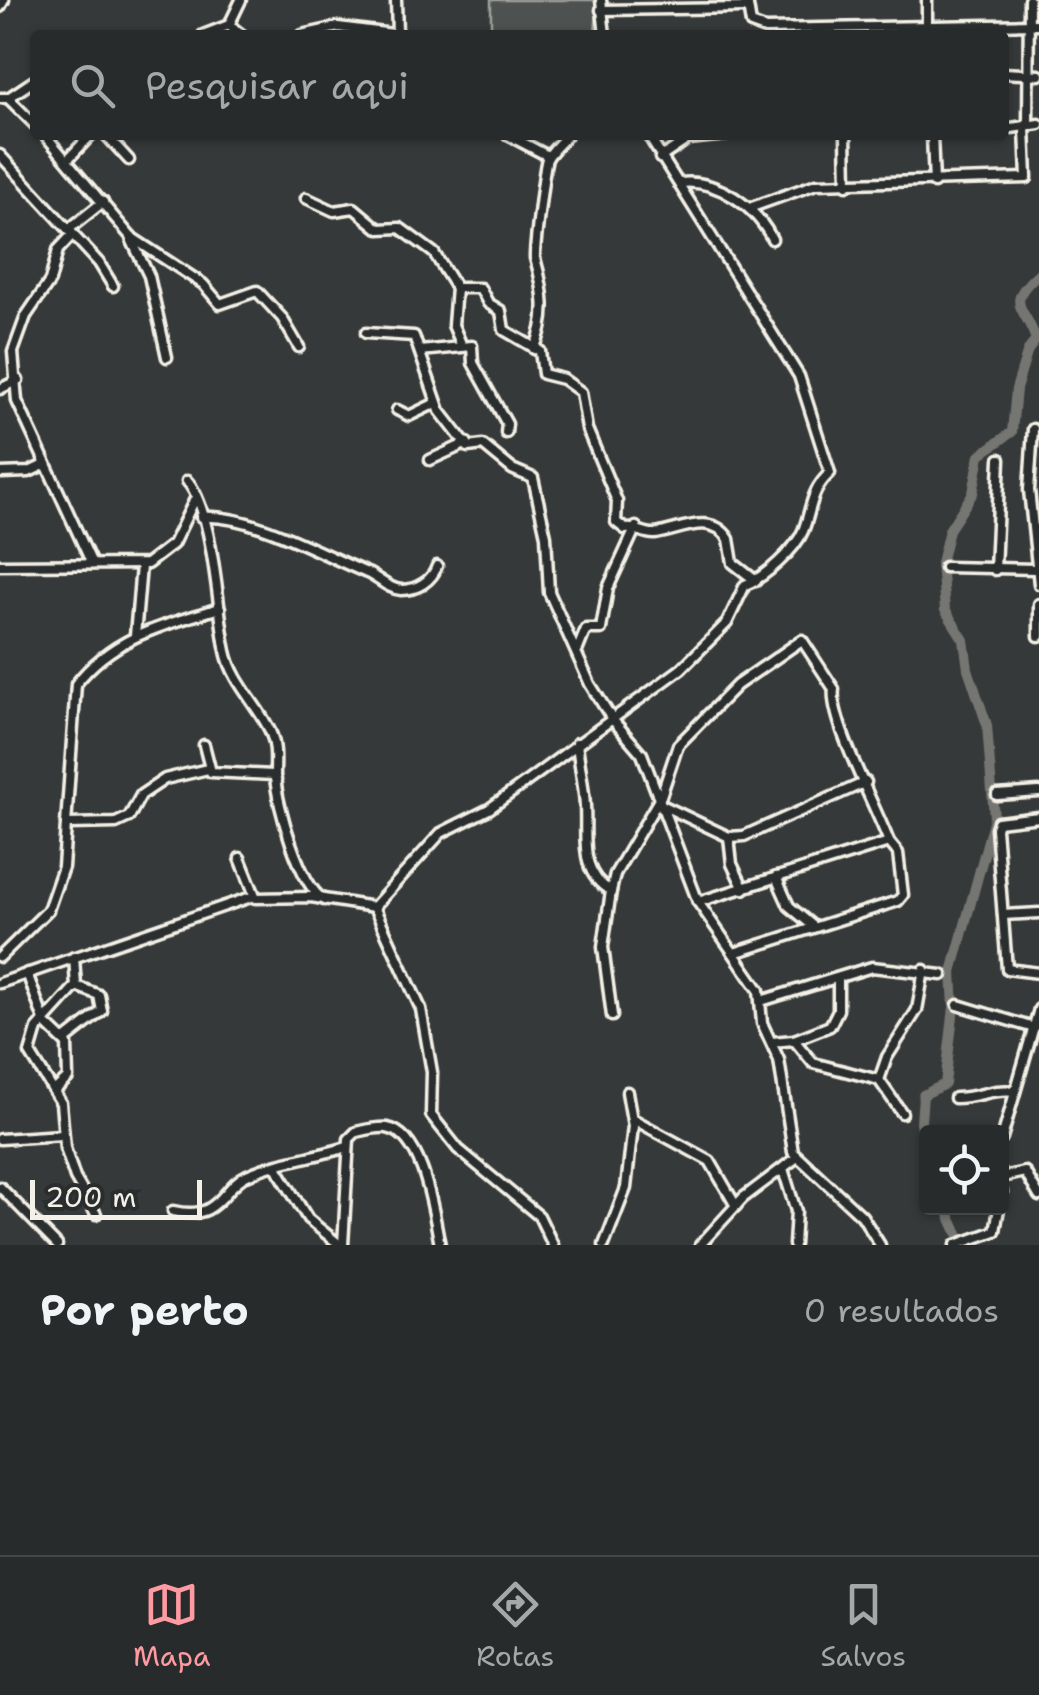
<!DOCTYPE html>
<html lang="pt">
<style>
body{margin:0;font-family:"Shantell Sans",sans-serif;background:#303333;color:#f1f3f6}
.controls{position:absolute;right:30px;bottom:30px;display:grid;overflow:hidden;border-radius:10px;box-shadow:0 2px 8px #0004}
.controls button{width:90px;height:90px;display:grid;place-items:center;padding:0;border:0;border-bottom:2px solid #444747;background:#282b2b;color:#f1f3f6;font:50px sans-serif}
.scale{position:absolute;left:30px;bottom:25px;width:172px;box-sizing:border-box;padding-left:10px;border:5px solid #f4f1e8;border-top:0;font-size:28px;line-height:35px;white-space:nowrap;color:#f4f1e8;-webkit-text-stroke:8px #2a2d2e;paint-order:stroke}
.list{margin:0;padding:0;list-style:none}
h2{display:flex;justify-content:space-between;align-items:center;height:130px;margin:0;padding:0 40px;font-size:42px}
h2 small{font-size:32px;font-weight:400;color:#a5a7a9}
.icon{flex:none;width:55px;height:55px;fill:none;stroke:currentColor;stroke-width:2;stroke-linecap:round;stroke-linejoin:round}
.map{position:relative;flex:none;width:1039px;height:1245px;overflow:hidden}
.search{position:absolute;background:#282b2b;box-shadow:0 2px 8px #0004;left:30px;right:30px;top:30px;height:110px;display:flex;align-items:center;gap:25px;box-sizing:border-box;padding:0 35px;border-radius:10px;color:#a5a7a9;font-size:38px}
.sheet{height:310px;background:#282b2b}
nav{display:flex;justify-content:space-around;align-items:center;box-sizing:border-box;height:140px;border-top:2px solid #444747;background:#282b2b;font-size:28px;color:#a5a7a9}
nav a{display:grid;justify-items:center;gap:5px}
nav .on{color:#ff9aa2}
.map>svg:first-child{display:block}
</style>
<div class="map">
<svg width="1039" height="1245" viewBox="0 0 1039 1245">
<rect width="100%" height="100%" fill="#363939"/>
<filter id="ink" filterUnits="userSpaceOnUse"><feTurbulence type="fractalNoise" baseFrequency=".01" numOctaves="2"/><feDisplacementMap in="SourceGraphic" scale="20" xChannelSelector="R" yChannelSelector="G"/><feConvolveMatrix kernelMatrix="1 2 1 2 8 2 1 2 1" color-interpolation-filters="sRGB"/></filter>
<g filter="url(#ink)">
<polygon fill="#4e514f" stroke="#a1a19c" stroke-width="2.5" points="491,0 598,0 595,32 491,29"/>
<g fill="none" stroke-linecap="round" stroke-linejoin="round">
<g stroke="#757572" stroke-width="10">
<path d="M926,1150L921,1122L923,1095L945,1084L954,1007L952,972L994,818L987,725L968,669L964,640L945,610L941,563L949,530L973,493L980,455L1012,432L1016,389L1028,350L1036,340C1025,305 1003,305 1039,273"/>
<polyline points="946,1208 963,1245"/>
</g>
<g stroke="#f4f1e8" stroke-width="15">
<g id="minor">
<polyline points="396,0 397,34"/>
<polyline points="601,0 605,35"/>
<polyline points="747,0 751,24 765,29 1039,24"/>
<polyline points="927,0 927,35"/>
<polyline points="0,7 4,0"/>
<polyline points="601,10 746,8"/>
<polyline points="229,25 242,35"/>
<polyline points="203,35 229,25 241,0"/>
<polyline points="302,35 338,27 400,35"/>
<polyline points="1004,73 1039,75"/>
<polyline points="0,98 8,98 35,125"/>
<polyline points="8,98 35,80"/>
<polyline points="1028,125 1029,0"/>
<polyline points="1004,129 1039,124"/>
<polyline points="45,135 131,237 203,284 220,304 257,291 282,318 299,347"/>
<polyline points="106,135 129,160"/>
<polyline points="508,135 548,156"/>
<polyline points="846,135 847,185"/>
<polyline points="932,135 934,183"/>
<polyline points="0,155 99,263 113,286"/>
<polyline points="660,158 688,139 727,135"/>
<polyline points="68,159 91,135"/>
<path d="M680,183C717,178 756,207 772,239"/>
<polyline points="306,198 334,211 354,208 379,229 400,228 434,253 456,288"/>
<polyline points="752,207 816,184 1027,178 1025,128"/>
<polyline points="69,229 103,202"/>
<polyline points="73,234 58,250 50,281 26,316 13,352 17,401 92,564"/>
<polyline points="132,241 149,276 167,357"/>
<path d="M456,288H480L488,303L501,311L504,330L540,351L543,374L563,379L581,392L587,429L617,501L616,522L625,529C637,527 645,535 655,534C679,531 711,511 729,539L733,563L756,581"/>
<polyline points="456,288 453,325 462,346"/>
<polyline points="366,333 414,336 440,411 468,447 483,445 512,469 533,478 546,536 549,592 590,684 612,719 642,754 698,902 759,990 762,1023 779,1060 793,1152 862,1216 880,1245"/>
<path d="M534,349C549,317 544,290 535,258C534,252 544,166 547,159C551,151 561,143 567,135"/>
<polyline points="420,351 472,346 473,363 507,424 506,433"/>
<polyline points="0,389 18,380"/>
<polyline points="397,410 409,416 436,403"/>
<polyline points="1033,429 1029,490 1039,584"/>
<polyline points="430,460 467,443"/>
<polyline points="0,473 29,472 46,464"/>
<path d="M187,481C214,511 217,610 226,651C232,682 259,706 270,731C277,746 275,760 275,776C277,806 300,886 324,900"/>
<path d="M201,517C253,514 318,553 367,573C379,578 388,589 401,590C417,590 432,581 437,566"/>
<polyline points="0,565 147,564 173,544 196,497"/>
<polyline points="945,567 1035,569"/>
<polyline points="995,570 1000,459"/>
<polyline points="1039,604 1039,636"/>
<polyline points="135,636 141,566"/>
<polyline points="578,649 586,629 601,629 608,588 636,527"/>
<path d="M577,743C579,764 584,785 585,806C587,836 578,873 611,891"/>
<polyline points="204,745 211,772 273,775 276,780"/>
<polyline points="997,795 1039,792"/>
<polyline points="664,806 729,837 744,836 866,782"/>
<polyline points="1039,817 998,822 996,828 1007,969 1039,973"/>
<polyline points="67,824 116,823 129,817 141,795 165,779 208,769"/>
<polyline points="729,837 732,864 744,889"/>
<polyline points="240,858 256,898 311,897 374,907"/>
<polyline points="776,877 789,906 814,927"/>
<polyline points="698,902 889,842"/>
<path d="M374,907L441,833L489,809L681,669L727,623L745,585C764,578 795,550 803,531C812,509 810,491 830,473L799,376L648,135"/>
<polyline points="374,907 421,1009 432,1072 431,1115 458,1149 539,1216 553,1245"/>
<polyline points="1003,915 1039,913"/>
<path d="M0,957L48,910L63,867L76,684C113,636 167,624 220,608"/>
<polyline points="74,957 76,986 37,1029 30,1053 61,1103 65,1148 75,1178 96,1214"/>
<polyline points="27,973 45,1023 67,1044 68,1078 54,1091"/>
<polyline points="0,983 254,896"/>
<polyline points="761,1001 872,967 942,975"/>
<polyline points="958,1005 1034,1028"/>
<path d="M612,1016L603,947L611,891L615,874L661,796L678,745L737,685L802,640L834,689C829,719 876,807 889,842L898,853L903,895L898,901L734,953"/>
<polyline points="65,1040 102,1011 99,995 76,986"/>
<polyline points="794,1040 813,1063 879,1080 902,1113"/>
<polyline points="772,1042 794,1040 830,1026 838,1010 838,980"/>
<polyline points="879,1080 887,1057 917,1010 924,970"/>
<path d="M955,1098C977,1098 993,1088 1014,1091"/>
<polyline points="633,1119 710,1161 736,1206"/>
<polyline points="1002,1138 1039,1009"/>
<polyline points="0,1139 62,1135"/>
<polyline points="276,1167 308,1219 340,1245"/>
<polyline points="783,1169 796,1211 794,1245"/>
<polyline points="1002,1177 1025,1172 1039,1196"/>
<polyline points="0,1187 57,1245"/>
<path d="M173,1211C221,1222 221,1187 247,1175C277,1161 316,1157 347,1147"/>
<path d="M343,1245L349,1139L356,1132C365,1130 377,1127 387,1128C424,1134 434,1216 440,1245"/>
<polyline points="604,1245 626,1188 633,1126 627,1092"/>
<polyline points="700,1245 743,1198 796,1158"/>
<polyline points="956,1245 995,1231 1002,1192"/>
</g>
</g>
<use href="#minor" stroke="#2a2d2e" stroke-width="8"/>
</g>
</g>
</svg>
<div class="controls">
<button><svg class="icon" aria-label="locate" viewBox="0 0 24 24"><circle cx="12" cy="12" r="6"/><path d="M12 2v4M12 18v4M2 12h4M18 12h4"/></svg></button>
</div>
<div class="scale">200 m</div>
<div class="search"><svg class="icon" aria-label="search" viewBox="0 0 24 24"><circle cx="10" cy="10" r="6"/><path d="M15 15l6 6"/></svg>Pesquisar aqui</div>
</div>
<section class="sheet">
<h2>Por perto<small>0 resultados</small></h2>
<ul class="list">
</ul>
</section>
<nav>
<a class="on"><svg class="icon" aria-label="map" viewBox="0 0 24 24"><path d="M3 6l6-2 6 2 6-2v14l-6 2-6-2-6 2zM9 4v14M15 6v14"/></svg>Mapa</a>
<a><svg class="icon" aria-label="directions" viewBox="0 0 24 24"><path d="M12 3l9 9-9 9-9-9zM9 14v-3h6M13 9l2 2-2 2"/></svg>Rotas</a>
<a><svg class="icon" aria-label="saved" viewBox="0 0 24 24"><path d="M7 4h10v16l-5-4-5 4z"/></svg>Salvos</a>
</nav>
